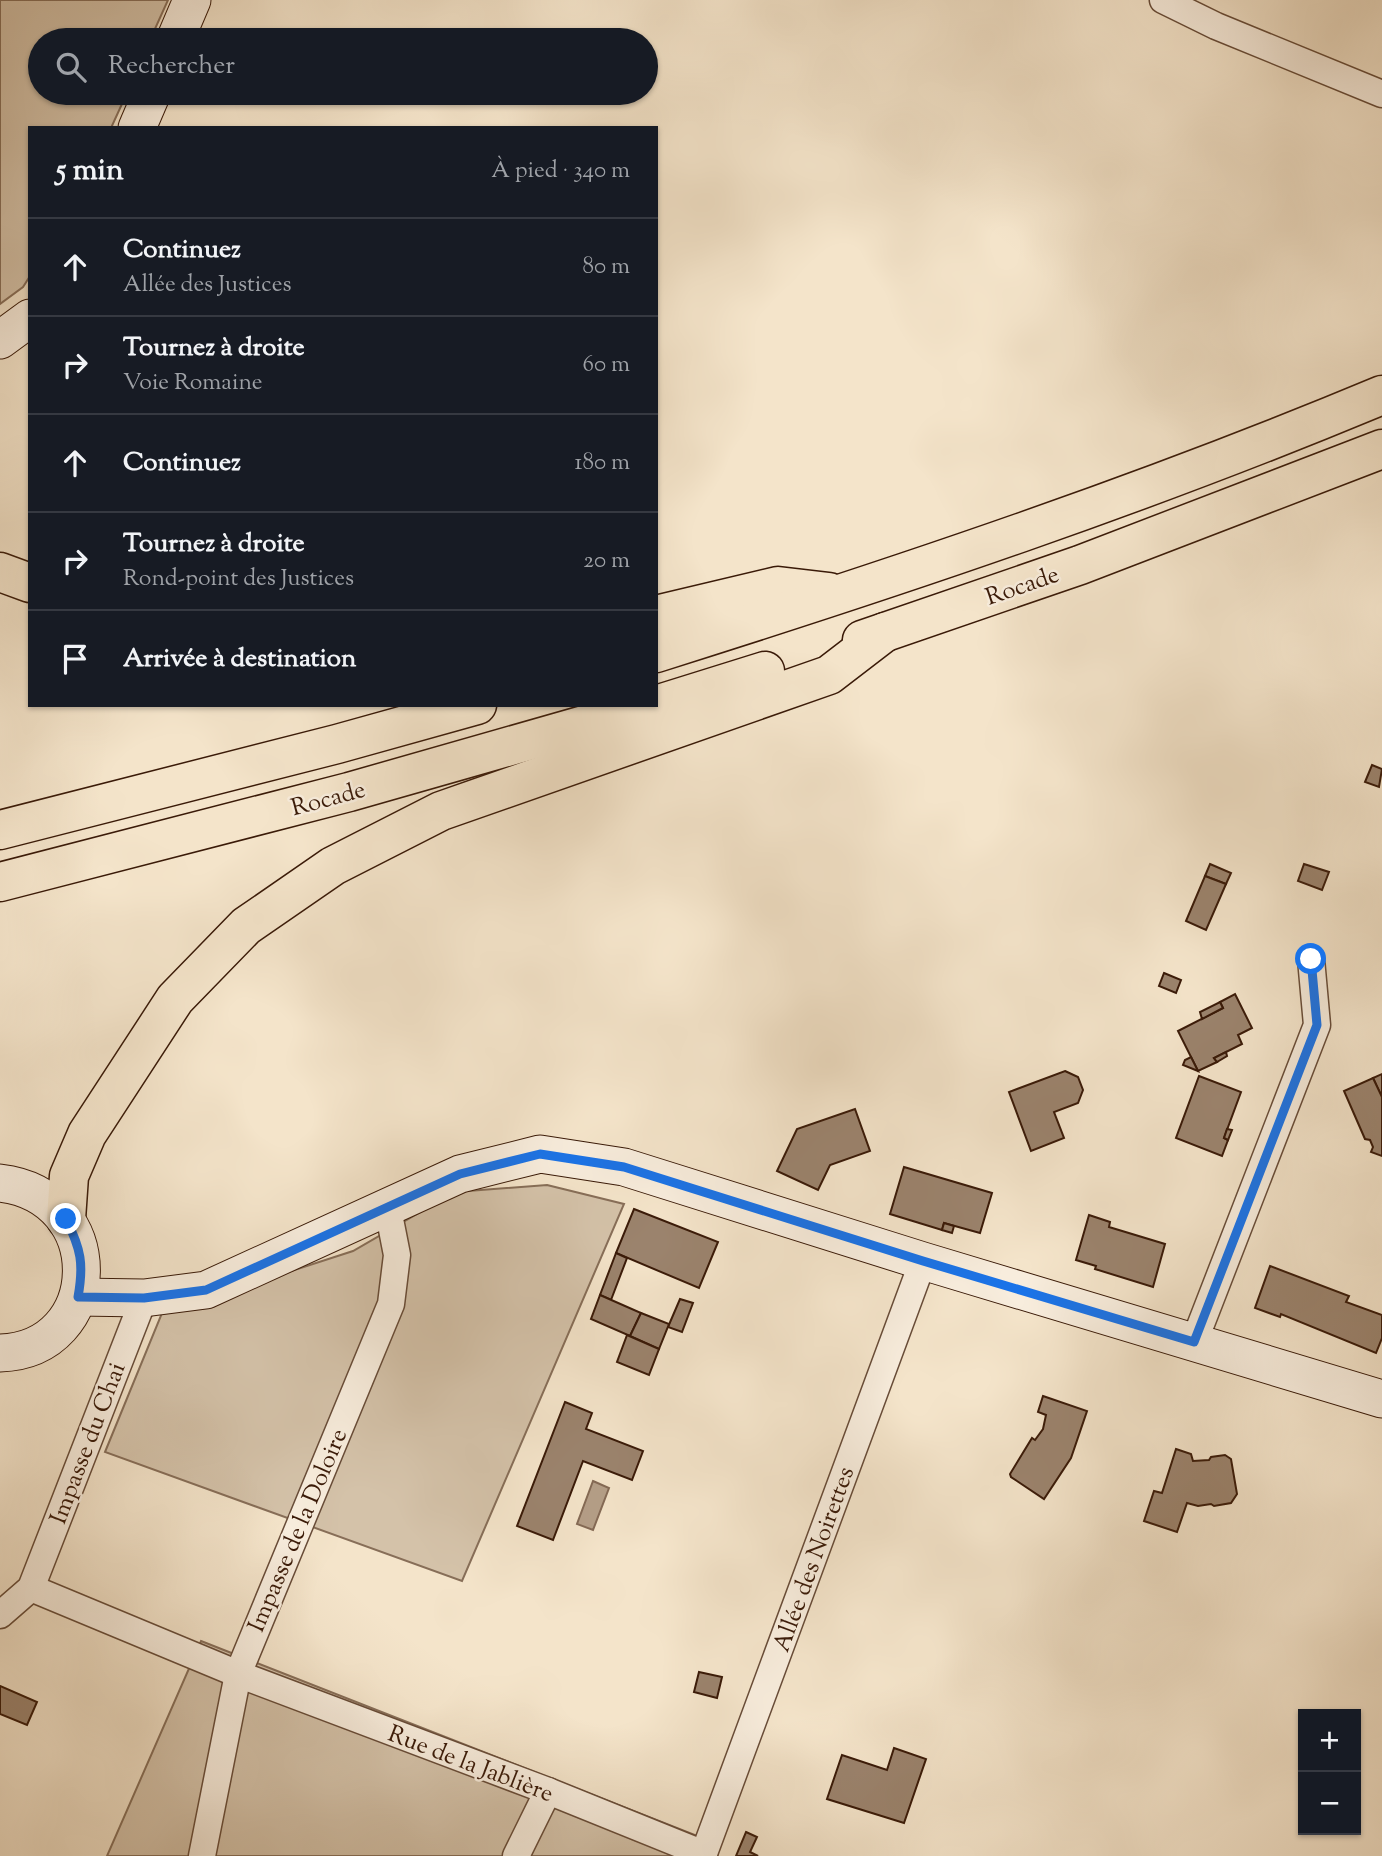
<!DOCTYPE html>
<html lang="fr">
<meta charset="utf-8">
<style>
body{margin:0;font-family:"Sorts Mill Goudy",serif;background:#242831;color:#f1f3f6}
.controls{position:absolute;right:21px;bottom:21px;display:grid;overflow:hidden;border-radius:0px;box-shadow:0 2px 5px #0004}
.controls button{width:63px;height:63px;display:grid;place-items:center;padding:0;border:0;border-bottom:2px solid #363941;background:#171b24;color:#f1f3f6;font:35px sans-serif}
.stop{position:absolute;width:21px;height:21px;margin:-16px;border:5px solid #1a73e8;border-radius:50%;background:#fff}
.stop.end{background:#1a73e8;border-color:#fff;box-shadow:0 2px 7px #0008}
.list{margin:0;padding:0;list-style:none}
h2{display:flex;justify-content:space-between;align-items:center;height:91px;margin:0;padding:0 28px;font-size:30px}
h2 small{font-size:23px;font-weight:400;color:#9ea1a6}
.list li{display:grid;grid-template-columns:46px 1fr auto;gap:21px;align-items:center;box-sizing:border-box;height:98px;padding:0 28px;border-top:2px solid #363941}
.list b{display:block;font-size:26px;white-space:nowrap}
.list p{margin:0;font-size:23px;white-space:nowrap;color:#9ea1a6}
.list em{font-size:23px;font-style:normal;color:#9ea1a6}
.icon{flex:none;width:38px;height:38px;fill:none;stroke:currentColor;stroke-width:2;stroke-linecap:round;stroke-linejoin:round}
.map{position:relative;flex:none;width:1382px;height:1856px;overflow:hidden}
.search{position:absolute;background:#171b24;box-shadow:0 2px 5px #0004;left:28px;top:28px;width:630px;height:77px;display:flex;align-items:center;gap:18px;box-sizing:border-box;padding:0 24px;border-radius:38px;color:#9ea1a6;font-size:26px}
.panel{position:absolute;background:#171b24;box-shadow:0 2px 5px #0004;left:28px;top:126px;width:630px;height:581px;border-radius:0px}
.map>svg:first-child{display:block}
</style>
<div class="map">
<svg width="1382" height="1856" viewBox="0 0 1382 1856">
<rect width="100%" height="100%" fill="#f4e4ca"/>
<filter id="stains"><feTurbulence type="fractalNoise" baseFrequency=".00286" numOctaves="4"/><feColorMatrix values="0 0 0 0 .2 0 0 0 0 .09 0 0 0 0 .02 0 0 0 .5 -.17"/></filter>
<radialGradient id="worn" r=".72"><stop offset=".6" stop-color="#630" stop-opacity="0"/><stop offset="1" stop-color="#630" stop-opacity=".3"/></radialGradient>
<g fill="#d4c2a9" stroke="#876e58" stroke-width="2">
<polygon points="0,0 168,0 150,40 40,40 40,93 127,93 111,128 30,128 30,276 23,287 0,304"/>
<polygon points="547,1185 624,1204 462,1581 105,1452 162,1313 353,1251 455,1192"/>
<polygon points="201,1641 700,1837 691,1856 107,1856"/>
</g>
<polygon fill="#b59f88" stroke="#846a55" stroke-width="2" points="593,1481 609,1488 593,1530 577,1524"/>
<g fill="#9b836d" stroke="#3a1a08" stroke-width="2">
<polygon points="1372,765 1382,769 1379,787 1365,782"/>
<polygon points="1210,864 1231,873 1226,884 1205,876"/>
<polygon points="1304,864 1329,872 1322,890 1298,881"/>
<polygon points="1205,876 1226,884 1206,930 1186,921"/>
<polygon points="1164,973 1181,980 1176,993 1159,986"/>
<polygon points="1235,994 1252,1028 1238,1035 1242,1044 1214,1058 1217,1062 1198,1071 1178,1031 1223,1008 1220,1002"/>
<polygon points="1220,1002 1223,1008 1202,1019 1200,1012"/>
<polygon points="1226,1052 1227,1056 1217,1062 1214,1058"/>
<polygon points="1191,1057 1198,1071 1183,1065 1185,1060"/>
<polygon points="1065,1071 1078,1077 1083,1090 1078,1103 1054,1112 1064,1138 1031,1151 1009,1092"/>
<polygon points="1382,1074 1382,1097 1373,1078"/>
<polygon points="1199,1076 1241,1092 1224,1138 1228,1140 1222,1156 1176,1138"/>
<polygon points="1373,1078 1382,1097 1382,1156 1371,1152 1373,1147 1370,1140 1365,1139 1344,1091"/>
<polygon points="855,1109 870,1151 830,1165 818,1190 777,1171 797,1129"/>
<polygon points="1227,1129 1232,1130 1228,1140 1224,1138"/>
<polygon points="904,1167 992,1193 980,1233 944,1223 942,1230 890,1214"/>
<polygon points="634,1209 718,1242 699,1288 616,1253"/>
<polygon points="1089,1215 1110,1222 1109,1227 1165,1244 1153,1287 1095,1269 1096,1266 1076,1260"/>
<polygon points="944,1223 954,1226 952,1233 942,1230"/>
<polygon points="616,1253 627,1258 611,1300 600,1295"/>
<polygon points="1270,1266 1349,1296 1346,1302 1382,1315 1382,1338 1376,1353 1281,1314 1280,1317 1255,1308"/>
<polygon points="600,1295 641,1313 630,1336 591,1319"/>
<polygon points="680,1299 693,1303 682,1332 668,1327"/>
<polygon points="641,1313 669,1324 659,1349 630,1336"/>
<polygon points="627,1335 659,1349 649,1375 617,1362"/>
<polygon points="1043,1396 1087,1411 1071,1458 1044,1499 1011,1477 1010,1474 1032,1438 1035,1440 1043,1429 1046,1415 1038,1412"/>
<polygon points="565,1402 592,1413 586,1429 643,1451 632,1480 583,1461 553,1540 517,1526"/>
<polygon points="1176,1449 1191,1454 1193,1461 1209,1460 1211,1457 1225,1455 1231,1459 1237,1494 1231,1503 1214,1506 1211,1504 1198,1506 1187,1503 1177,1532 1144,1521 1154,1491 1162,1493"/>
<polygon points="699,1672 722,1677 717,1698 694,1692"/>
<polygon points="0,1686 37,1702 27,1725 0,1714"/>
<polygon points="894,1748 926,1759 904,1823 827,1799 842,1755 887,1770"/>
<polygon points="746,1832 757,1837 750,1852 758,1856 736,1856"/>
</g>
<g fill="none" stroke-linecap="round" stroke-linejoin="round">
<g stroke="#684c38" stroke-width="29">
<g id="street">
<polyline points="1163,0 1216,26 1382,94"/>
<polyline points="1194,1342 1317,1025 1311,959"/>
<polyline points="31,1588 238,1674 548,1791 704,1854"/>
<polyline points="0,1615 31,1588 144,1298"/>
<polyline points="202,1856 238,1674 391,1304 397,1255 388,1209"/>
<polyline points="516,1856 548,1791"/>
<polyline points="703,1856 923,1261"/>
</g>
</g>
<g stroke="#3a1a08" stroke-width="39">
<g id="secondary">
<polyline points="175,40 192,0"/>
<polyline points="137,128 152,93"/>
<polyline points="0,340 30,318"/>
<path d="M0,1183C111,1196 106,1350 0,1353"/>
<polyline points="78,1297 144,1298 206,1290 460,1174 540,1154 624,1167 923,1261 1382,1399"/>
</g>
</g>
<g stroke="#3a1a08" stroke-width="41">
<g id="highway">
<polyline points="0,572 30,583"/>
<polyline points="656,615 778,586 829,592"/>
<polyline points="862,640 1080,565 1382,449"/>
<path d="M656,653C901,576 1145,494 1382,395"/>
<polyline points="656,705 765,671"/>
<polyline points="0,830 337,744 477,705"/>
<polyline points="0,882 349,792 654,705"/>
<polyline points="66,1219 69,1176 87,1134 175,999 246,926 333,866 441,811 829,675 885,632"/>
</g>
</g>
<use href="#street" stroke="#f8eddd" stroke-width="26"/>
<use href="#secondary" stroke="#f8eddd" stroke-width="37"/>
<use href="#highway" stroke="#f4e4ca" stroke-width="38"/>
</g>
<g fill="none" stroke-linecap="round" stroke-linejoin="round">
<path stroke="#1a73e8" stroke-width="9" d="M66,1219C81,1249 84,1264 78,1297L144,1298L206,1290L460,1174L540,1154L624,1167L923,1261L1194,1342L1317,1025L1311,959"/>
</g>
<g text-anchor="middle" stroke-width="5" stroke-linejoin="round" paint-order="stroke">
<g font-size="24" fill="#3a1a08" stroke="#f8eddd">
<text transform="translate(1022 585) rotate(-19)" y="8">Rocade</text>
<text transform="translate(328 798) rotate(-15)" y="8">Rocade</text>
<text transform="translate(87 1443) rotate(-69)" y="8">Impasse du Chai</text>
<text transform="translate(297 1530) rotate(-67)" y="8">Impasse de la Doloire</text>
<text transform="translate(813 1559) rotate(-70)" y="8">Allée des Noirettes</text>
<text transform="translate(471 1763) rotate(21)" y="8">Rue de la Jablière</text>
</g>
</g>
<rect width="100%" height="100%" filter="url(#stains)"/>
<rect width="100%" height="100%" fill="url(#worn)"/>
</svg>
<div class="controls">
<button>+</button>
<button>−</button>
</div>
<div class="stop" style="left:1311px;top:959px"></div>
<div class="stop end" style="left:66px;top:1219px"></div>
<div class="search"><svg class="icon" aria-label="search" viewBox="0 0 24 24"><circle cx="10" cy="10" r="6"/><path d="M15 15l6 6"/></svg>Rechercher</div>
<section class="panel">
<h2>5 min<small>À pied · 340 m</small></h2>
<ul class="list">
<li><svg class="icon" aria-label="ahead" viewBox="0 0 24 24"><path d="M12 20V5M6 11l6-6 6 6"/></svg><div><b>Continuez</b><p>Allée des Justices</p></div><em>80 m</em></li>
<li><svg class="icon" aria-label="right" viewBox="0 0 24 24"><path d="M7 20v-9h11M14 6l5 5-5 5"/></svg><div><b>Tournez à droite</b><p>Voie Romaine</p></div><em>60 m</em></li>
<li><svg class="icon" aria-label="ahead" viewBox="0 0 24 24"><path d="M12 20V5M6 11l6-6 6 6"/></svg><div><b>Continuez</b></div><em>180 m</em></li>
<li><svg class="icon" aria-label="right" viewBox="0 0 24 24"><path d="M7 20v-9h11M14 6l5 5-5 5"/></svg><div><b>Tournez à droite</b><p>Rond-point des Justices</p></div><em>20 m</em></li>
<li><svg class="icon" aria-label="arrive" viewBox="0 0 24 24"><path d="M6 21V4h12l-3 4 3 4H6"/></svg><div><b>Arrivée à destination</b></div></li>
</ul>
</section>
</div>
